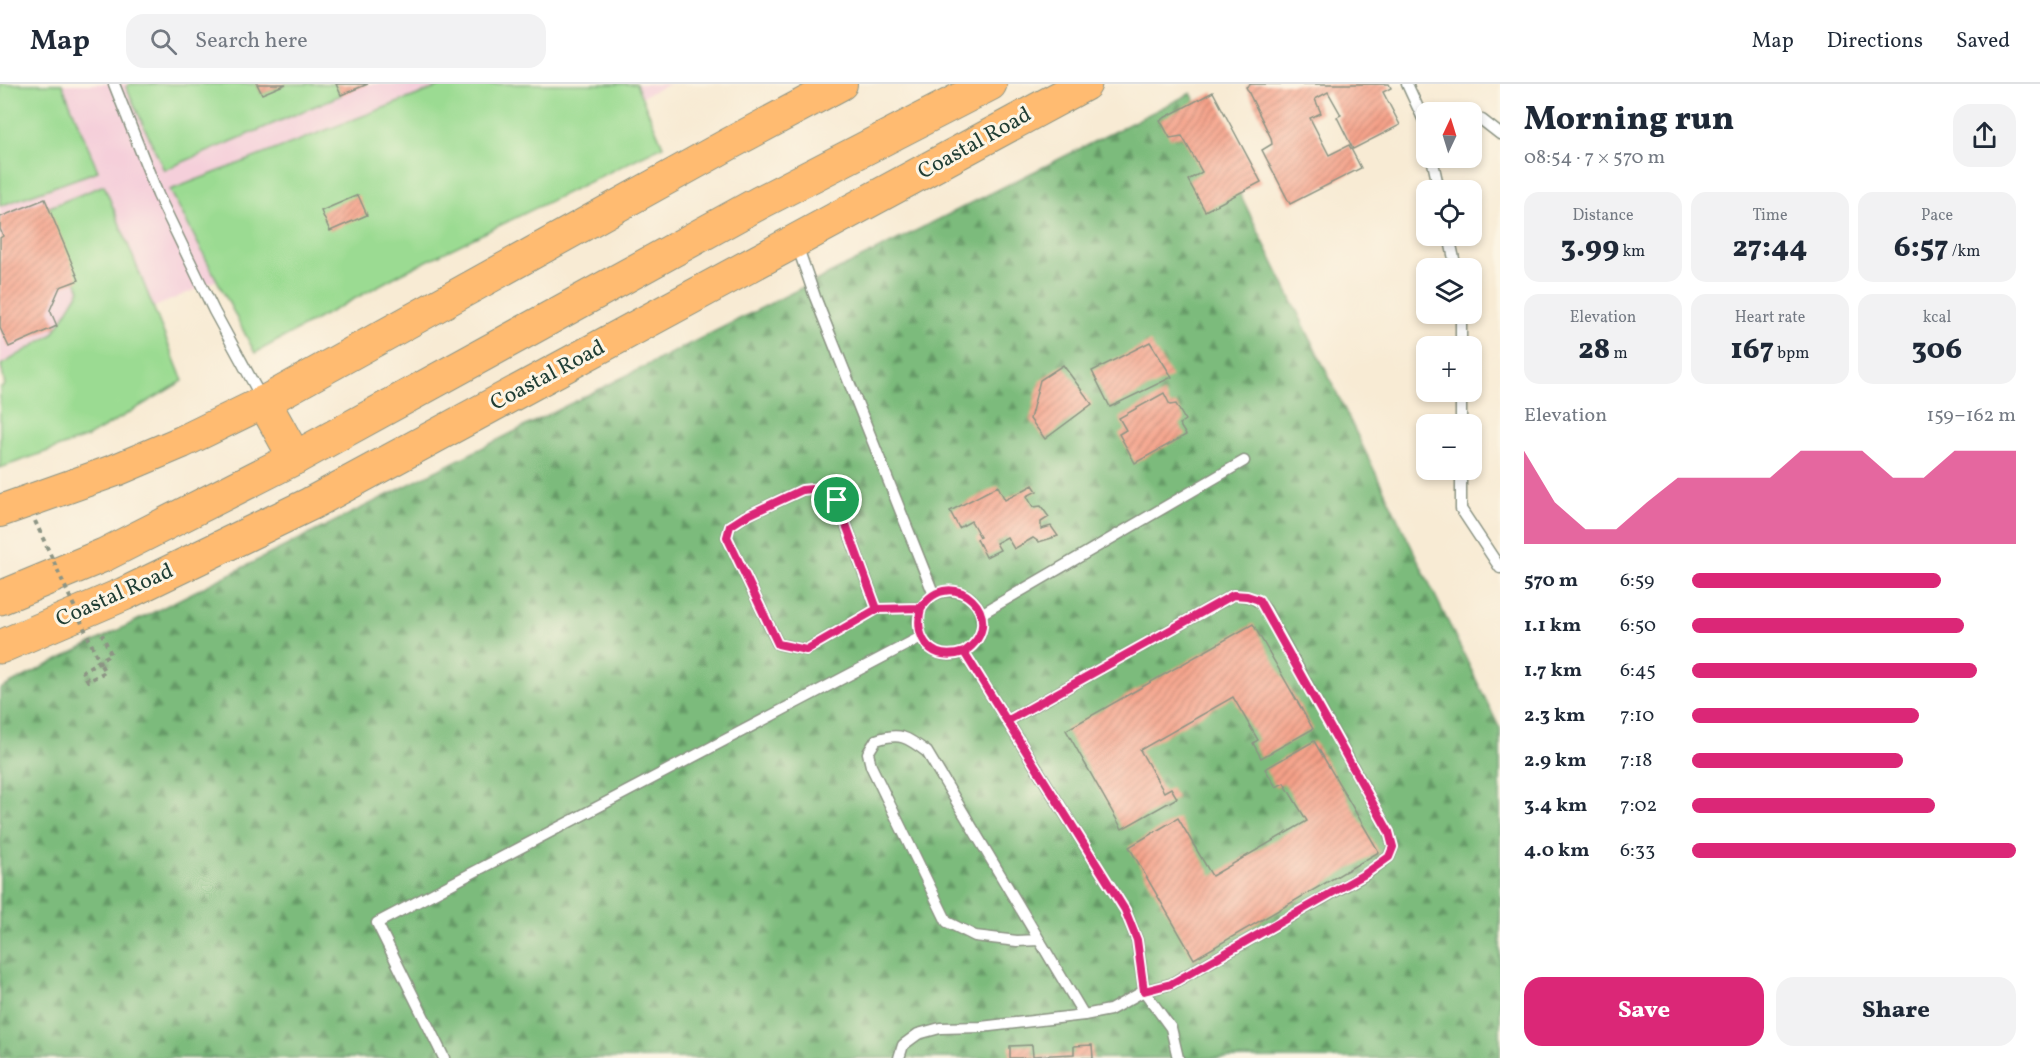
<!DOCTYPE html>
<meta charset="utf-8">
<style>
:root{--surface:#fff;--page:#f2f2f3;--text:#1f2937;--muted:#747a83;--line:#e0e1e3;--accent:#db2777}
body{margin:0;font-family:Vollkorn,serif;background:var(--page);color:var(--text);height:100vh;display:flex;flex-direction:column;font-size:22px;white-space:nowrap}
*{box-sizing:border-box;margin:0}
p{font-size:20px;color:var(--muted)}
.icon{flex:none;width:33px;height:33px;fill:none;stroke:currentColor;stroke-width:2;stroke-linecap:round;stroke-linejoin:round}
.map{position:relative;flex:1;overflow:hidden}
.panel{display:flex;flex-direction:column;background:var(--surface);width:540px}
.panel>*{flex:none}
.needle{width:39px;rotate:4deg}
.tools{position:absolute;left:1416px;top:18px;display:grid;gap:12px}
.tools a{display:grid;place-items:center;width:66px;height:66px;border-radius:12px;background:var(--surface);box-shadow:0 3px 9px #0003;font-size:30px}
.pin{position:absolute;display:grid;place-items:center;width:51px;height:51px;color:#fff;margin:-26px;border:3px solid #fff;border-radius:50%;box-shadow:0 2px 6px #0007}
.round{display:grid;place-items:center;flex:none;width:63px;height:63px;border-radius:18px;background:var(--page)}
.head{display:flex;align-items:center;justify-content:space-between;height:102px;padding:0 24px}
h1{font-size:33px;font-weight:800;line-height:45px}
.figures{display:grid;grid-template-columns:repeat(3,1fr);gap:9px;height:102px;padding:6px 24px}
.figures div{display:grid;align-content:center;border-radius:15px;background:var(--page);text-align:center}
.figures b{font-size:30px;font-weight:800}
.figures small{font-size:16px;font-weight:400}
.figures p{font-size:16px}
.chart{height:168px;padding:12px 24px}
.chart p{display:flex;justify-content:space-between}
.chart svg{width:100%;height:108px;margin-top:6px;fill:var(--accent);opacity:.7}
.action{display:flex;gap:12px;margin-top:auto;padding:12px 24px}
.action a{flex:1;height:69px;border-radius:18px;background:var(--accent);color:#fff;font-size:24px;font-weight:800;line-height:69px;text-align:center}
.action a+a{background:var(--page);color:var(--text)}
ul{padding:0 24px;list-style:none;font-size:20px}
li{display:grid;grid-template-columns:96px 72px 1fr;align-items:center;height:45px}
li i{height:15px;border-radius:8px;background:var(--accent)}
header{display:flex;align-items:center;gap:36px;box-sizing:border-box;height:84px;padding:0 30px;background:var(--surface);border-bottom:2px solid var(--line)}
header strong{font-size:28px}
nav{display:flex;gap:33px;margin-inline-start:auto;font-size:21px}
.search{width:420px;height:54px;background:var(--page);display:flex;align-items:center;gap:15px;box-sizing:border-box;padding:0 21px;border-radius:18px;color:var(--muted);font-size:22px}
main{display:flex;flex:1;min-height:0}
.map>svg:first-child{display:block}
.built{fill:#f5cfda}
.grass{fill:#9bdb92;stroke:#5d8c63;stroke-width:1.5}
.forest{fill:url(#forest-firs);stroke:#4e7c58;stroke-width:1.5}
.building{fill:url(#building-hatch)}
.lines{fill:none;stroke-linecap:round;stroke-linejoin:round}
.service-casing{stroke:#8c9484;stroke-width:13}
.primary-casing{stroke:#8c9484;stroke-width:34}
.trunk-casing{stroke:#8c9484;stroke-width:35}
.path{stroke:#8c9484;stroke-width:4;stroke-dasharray:4.5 4.5;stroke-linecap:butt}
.service{stroke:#fff;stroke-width:10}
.primary{stroke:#ffbb71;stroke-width:32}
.trunk{stroke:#ffbb71;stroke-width:33}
.path-bridge{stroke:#8c9484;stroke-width:4;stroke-dasharray:4.5 4.5;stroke-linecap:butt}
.route-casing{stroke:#fff;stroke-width:12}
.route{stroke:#db2777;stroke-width:8}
.labels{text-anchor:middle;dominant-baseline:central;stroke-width:6;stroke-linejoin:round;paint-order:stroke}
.street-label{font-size:22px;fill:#1f3d34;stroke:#fcf5e5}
</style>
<header>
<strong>Map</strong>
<div class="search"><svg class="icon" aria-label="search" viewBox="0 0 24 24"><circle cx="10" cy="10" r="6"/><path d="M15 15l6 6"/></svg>Search here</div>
<nav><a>Map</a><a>Directions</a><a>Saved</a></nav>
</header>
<main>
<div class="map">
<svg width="1500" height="974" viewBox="0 0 1500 974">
<defs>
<pattern id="forest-firs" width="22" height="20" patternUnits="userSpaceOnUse" patternTransform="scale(1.5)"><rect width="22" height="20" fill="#7cbb7c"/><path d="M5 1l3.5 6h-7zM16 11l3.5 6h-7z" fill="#659966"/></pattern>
<pattern id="building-hatch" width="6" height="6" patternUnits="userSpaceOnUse" patternTransform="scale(1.5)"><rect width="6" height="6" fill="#f5a088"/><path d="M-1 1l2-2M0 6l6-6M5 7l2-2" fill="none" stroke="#c68470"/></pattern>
</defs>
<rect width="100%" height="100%" fill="#fcf5e5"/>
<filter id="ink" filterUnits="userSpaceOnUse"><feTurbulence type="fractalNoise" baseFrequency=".0167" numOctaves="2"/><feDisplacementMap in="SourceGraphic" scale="12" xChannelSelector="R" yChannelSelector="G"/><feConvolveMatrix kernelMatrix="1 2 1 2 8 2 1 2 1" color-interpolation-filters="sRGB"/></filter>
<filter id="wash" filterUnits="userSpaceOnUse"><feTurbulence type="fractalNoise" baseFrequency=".008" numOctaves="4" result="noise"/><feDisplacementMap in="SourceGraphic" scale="24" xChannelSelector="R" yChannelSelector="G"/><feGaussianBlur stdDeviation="1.35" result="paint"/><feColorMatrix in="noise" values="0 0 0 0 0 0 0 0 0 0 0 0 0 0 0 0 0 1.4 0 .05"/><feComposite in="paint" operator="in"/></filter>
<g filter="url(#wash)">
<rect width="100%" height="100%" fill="#f8ebd4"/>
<path class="built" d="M0,0H670L0,290Z"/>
<g class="grass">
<path d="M0,0H62L98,87L0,122Z"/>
<path d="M130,0H257L262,10L286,0H336L341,11L164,86L126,3Z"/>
<path d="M446,0H636L663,62L400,190L255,269L170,106Z"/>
<path d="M104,101L183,297L88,353L0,384V304L5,301L1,281L53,250L80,206L45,125Z"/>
</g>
<path class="forest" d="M1191,9L1500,645V974H0V605Z"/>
<g id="blocks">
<g class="building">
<path d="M257,0H286L262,10Z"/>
<path d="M336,0H368L341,11Z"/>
<path d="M1251,0H1389L1391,4L1383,8L1400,41L1353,65L1337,33L1341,31L1328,8L1315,15L1321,29L1310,34L1329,71L1349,61L1361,84L1290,120L1262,66L1272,60L1271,54L1246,3Z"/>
<path d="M1213,8L1261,98L1205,127L1188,96L1202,88L1182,52L1170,54L1160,36Z"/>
<path d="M358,111L367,131L330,147L321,127Z"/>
<path d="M45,115L79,196L60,203L50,226L57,242L9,263L0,244V154L3,152L0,145V133Z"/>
<path d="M1150,258L1172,293L1110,323L1092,287Z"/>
<path d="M1063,281L1092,320L1045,355L1030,335L1040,296Z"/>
<path d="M1164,309L1170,321L1176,320L1185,336L1179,340L1186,351L1135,379L1119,350L1126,346L1119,334Z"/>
<path d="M1033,401L1037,407L1027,412L1033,423L1041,422L1049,433L1041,438V445L1051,442L1058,452L1039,458L1033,454L1014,465L1007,453L996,459L1000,466L986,473L977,455L980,453L971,437L959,444L950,427L998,402L1005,416Z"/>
<path d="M1253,540L1313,645L1261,674L1253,659L1258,656L1233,613L1140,666L1164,708L1171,704L1177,714L1122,745L1066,646Z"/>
<path d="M1314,657L1379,768L1194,875L1129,763L1178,734L1212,792L1307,737L1284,699L1276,703L1265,685Z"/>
<path d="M1032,961L1033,972L1074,970V962L1092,961L1093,974H1010V962Z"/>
</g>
</g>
</g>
<g filter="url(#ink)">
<use href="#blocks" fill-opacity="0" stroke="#8c9484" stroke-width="1.5"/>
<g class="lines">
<defs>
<g id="service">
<path d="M114,0L158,111L214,227L262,315"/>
<path d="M1407,0L1425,39L1426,48"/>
<path d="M1472,35L1482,36L1500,50"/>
<path d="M1432,74L1439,106"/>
<path d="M1449,152L1456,184"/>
<path d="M797,161L815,213L934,511"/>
<path d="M1461,230V262"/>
<path d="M1461,308V340"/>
<path d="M1461,386V425L1500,484"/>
<circle cx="950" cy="539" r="32"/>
<path d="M877,525L837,416L822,404L802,406L744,433L730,442L727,453L778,560L806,566L877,525L921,524"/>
<path d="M981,530L1244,377"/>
<path d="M964,568L1125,826L1137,856L1144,907L1171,944L1178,974"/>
<path d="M1039,856L1017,857L975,852L947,838L871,682L868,669L876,656C900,648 907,653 927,668L1084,931"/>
<path d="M444,974L377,839L921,553"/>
<path d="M899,974L903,961L918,950L940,944L981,943L1084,931L1110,926L1144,907L1171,900L1366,790L1389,773L1393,763L1389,748L1266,526C1257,513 1248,512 1233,511L1007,637"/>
</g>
<path id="primary" d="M0,427L116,386L182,358L264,318L729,60L841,0"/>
<g id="trunk">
<path d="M264,318L295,374"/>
<path d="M0,514L104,471L295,374L759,119L990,0"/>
<path d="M0,563L124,510L310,420L1085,0"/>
</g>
</defs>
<use href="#service" class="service-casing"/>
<use href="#primary" class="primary-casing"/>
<use href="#trunk" class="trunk-casing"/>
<path class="path" d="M101,581L105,588L88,597L83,587L111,570L102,550"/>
<use href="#service" class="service"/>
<use href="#primary" class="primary"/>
<use href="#trunk" class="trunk"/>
<path class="path-bridge" d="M35,437L101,581"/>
</g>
</g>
<g class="lines" filter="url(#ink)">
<defs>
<path id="route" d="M837,416L822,404L802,406L744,433L730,442L727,453L778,560L806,566L877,525L921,524C913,555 932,579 964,568L1125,826L1137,856L1144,907L1171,900L1365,790L1389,773L1393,763L1389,748L1259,516L1247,512L1233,511L1007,637L964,568C1013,535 951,477 921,524L877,525L837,416"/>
</defs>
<use href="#route" class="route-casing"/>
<use href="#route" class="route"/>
</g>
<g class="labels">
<g class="street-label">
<text transform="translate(975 60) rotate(-29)">Coastal Road</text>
<text transform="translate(548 292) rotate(-28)">Coastal Road</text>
<text transform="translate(115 512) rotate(-24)">Coastal Road</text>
</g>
</g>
</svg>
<div class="tools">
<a><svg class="needle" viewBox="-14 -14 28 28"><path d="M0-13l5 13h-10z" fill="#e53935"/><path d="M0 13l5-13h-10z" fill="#747a83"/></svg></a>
<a><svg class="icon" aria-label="locate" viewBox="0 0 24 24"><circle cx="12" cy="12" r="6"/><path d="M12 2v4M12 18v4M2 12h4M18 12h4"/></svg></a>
<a><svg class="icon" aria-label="layers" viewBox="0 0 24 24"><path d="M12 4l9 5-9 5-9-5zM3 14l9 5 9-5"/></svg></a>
<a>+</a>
<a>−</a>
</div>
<div class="pin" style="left:837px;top:416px;background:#1e9e55"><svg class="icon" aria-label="arrive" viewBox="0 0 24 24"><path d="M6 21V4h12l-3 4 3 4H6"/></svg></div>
</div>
<section class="panel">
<div class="head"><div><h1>Morning run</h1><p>08:54 · 7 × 570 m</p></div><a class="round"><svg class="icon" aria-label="share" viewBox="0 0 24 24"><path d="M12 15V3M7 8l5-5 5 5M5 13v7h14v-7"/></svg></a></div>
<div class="figures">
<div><p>Distance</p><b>3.99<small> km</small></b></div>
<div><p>Time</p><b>27:44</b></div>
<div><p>Pace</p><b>6:57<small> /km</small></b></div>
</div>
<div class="figures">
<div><p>Elevation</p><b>28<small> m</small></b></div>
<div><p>Heart rate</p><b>167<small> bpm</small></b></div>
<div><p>kcal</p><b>306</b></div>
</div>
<div class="chart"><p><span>Elevation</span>159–162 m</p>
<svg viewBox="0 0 160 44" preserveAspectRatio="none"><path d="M0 44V6L10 27L20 38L30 38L40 27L50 17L60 17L70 17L80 17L90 6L100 6L110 6L120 17L130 17L140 6L150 6L160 6V44z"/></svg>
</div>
<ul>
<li><b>570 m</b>6:59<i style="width:77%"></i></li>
<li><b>1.1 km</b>6:50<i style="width:84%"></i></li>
<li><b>1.7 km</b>6:45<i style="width:88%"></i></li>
<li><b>2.3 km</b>7:10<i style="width:70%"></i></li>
<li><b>2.9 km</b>7:18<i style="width:65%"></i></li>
<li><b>3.4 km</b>7:02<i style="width:75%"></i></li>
<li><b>4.0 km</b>6:33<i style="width:100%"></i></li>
</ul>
<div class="action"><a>Save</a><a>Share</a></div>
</section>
</main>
